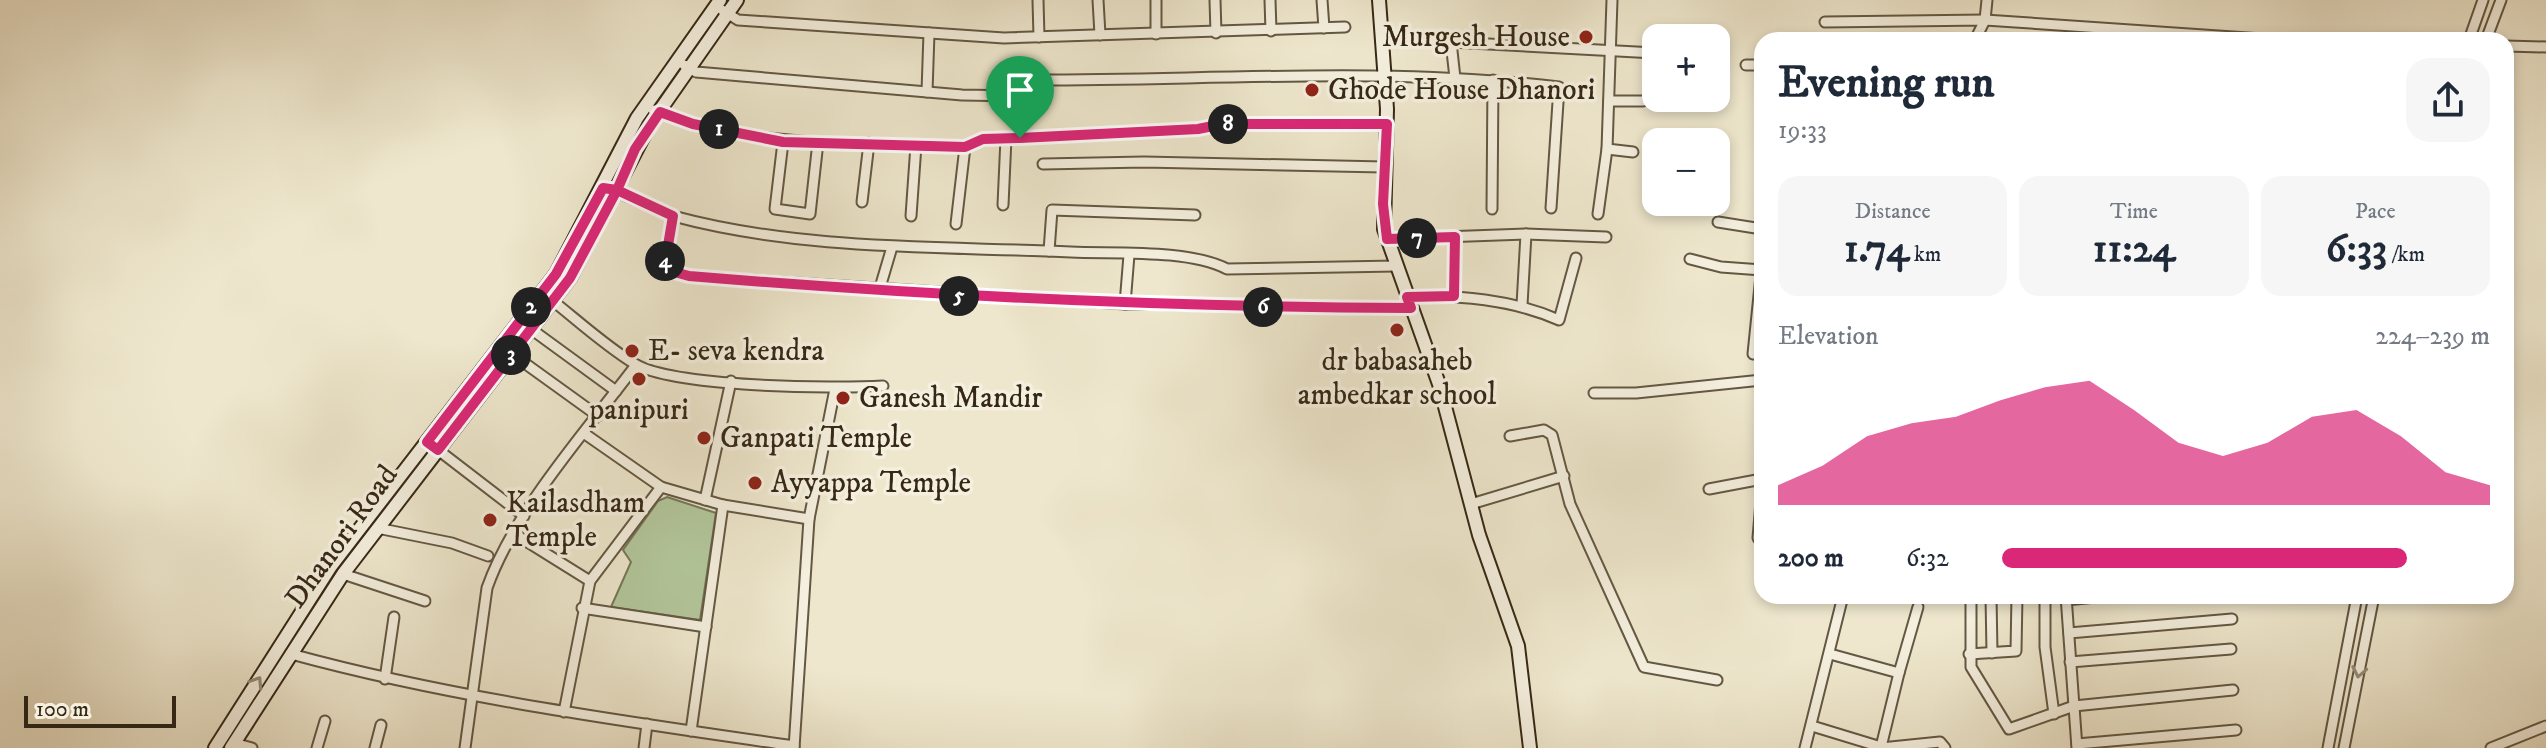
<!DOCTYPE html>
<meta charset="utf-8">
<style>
:root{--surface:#fff;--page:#f6f6f7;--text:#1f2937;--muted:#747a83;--accent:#db2777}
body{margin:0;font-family:"IM FELL DW Pica",serif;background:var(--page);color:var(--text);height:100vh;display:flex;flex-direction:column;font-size:30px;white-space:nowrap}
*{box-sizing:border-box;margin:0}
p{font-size:26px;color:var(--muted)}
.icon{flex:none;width:44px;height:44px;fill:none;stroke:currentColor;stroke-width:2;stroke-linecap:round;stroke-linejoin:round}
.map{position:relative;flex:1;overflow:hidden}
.sheet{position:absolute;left:1754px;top:32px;width:760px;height:572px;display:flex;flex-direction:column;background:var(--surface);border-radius:24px;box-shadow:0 4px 12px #0003}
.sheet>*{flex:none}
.controls{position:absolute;left:1642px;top:24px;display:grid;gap:16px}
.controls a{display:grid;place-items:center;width:88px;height:88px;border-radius:16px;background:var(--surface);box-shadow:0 4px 12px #0003;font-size:40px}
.scale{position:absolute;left:24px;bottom:20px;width:152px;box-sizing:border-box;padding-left:8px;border:4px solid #362815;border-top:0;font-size:22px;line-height:28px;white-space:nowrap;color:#362815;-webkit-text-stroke:6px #f4efde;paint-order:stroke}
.pin{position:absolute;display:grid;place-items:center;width:68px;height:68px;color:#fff;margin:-82px -34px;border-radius:50% 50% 50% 0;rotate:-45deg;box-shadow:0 0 8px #0007}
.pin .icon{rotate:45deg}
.km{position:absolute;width:40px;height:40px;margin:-20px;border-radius:50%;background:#222;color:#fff;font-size:22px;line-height:40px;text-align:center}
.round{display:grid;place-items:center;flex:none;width:84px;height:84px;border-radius:24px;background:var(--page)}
.head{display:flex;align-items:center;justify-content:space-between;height:136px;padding:0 24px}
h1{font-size:44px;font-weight:800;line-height:60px}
.stats{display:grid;grid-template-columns:repeat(3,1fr);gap:12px;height:136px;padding:8px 24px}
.stats div{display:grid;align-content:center;border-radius:20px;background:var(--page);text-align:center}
.stats b{font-size:40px;font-weight:800}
.stats small{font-size:22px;font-weight:400}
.stats p{font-size:22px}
.chart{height:224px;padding:16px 24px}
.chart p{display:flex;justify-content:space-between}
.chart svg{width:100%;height:144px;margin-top:8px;fill:var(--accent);opacity:.7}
ul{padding:0 24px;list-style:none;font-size:26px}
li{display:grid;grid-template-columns:128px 96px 1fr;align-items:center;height:60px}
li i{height:20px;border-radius:10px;background:var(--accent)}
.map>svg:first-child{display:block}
.green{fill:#b3c79c;stroke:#747858;stroke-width:2}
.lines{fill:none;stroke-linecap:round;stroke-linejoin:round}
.street-casing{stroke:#645843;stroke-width:13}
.secondary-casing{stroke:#362815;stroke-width:16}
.street{stroke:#f4efde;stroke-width:9}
.secondary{stroke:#f4efde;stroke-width:12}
.oneway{stroke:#958c7a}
.route-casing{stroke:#fff;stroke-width:16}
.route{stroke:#db2777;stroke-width:10}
.poi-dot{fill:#8f2418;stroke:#f4efde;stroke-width:3}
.labels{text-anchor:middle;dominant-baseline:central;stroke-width:7;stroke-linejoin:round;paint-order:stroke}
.poi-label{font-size:30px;fill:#362815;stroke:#f4efde;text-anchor:start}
.street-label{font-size:30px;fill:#362815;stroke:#f4efde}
</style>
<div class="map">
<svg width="2546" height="748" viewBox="0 0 2546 748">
<rect width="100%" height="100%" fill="#eee7cd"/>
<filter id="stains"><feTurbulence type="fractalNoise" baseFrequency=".0025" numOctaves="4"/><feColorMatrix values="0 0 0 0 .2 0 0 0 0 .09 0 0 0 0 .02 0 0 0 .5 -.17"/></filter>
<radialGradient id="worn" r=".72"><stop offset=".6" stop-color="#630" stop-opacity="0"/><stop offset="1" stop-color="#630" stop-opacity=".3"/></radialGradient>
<path class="green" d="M667,497L716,513L700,620L611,607L631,562L623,550L658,501Z"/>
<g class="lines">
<defs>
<g id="street">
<path d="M1038,0L1039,37"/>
<path d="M1098,0L1100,35"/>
<path d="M1156,0V34"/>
<path d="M1215,0L1216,33"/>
<path d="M1270,0L1271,31"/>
<path d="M1322,0L1324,28"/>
<path d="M722,10L738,20L1004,38L1345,27"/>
<path d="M1825,22L1985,20L2277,40"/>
<path d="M1975,40L1985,20L1987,0"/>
<path d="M2469,40L2483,0"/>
<path d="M2486,40L2501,0"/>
<path d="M2506,46L2546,47"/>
<path d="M684,65L696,72L962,95L1021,96L1022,80C1201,81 1381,66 1559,87L1551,208"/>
<path d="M1746,65H1762"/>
<path d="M1455,78L1451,42L1655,53"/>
<path d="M927,92L929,33"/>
<path d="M1609,101H1643"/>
<path d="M653,110C752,149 860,143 965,147L983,139L1198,129L1223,124H1387"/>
<path d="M783,142L775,209L810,214L818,142"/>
<path d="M1607,149L1633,152"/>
<path d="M1043,164L1144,162L1384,167"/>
<path d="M610,189L673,216L664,269L689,276L1125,304L1411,308"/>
<path d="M862,202L869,143"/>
<path d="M1003,205L1006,138"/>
<path d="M1492,209L1493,80"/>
<path d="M1598,214L1607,149L1612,0"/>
<path d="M673,216C803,251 938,246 1071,252C1116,254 1188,249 1227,269L1396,266"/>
<path d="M911,216L916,145"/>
<path d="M1718,222L1762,229"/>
<path d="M956,224L965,147"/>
<path d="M1387,239L1526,234L1606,237"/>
<path d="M1049,251L1052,210L1195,215"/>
<path d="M1690,259L1721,267L1762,270"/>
<path d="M1762,266L1753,354H1762"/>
<path d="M879,291L892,247"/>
<path d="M1454,296L1455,237"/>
<path d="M548,297C576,319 605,346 635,364C674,387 833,389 883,386"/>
<path d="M1407,297C1460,295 1511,299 1559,320L1576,258"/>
<path d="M1125,304L1129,255"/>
<path d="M1522,305L1526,234"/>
<path d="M531,329L616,391"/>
<path d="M512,354L598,416"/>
<path d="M1594,393H1636L1762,380"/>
<path d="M585,434L661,487L723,505L809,519"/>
<path d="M1510,436L1544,430L1552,435L1570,504L1644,667L1717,680"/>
<path d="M433,446L524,516"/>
<path d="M1709,489L1762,479"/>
<path d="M705,500L731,381"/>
<path d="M1471,504L1564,476"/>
<path d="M377,528L452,543L488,556"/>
<path d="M513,533L590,581"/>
<path d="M1758,538L1762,490"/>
<path d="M343,574L425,601"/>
<path d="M1971,596V667L2009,729L2074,706L2233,690"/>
<path d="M1991,596L1992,653"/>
<path d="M2045,596V647L2054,714"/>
<path d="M2066,596L2077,748"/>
<path d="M2066,600L2106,596"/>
<path d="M582,608L706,627"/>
<path d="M2069,633L2232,619"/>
<path d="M291,654C456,699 625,721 794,746"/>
<path d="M1830,654L1899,673L1918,607"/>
<path d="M1969,654L2016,651L2017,596"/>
<path d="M2070,662L2231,649"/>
<path d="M385,679L394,617"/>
<path d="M564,712L590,581L661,487"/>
<path d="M1812,726L1881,747L1899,673"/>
<path d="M691,731L723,505"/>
<path d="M234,743L252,748"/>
<path d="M2077,744L2236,730"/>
<path d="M317,748L325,721"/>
<path d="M375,748L381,725"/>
<path d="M465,748L487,588C514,511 587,430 636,365"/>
<path d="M644,748L647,724"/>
<path d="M794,748L809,519L835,389"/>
<path d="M1805,748L1843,596"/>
<path d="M1881,748L1940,742L1945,748"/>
<path d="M2328,748L2357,596"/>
<path d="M2344,748L2374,596"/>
<path d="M2491,748L2546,726"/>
</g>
<g id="secondary">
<path d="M1379,0L1387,109L1384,229L1439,384L1479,535L1518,646L1530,748"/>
<path d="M215,748L331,566L556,274L637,118L720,0"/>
<path d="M231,748L343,574L570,278L649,126L737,0"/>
</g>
</defs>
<use href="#street" class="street-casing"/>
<use href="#secondary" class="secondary-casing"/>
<use href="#street" class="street"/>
<use href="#secondary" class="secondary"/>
</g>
<defs><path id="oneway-chevron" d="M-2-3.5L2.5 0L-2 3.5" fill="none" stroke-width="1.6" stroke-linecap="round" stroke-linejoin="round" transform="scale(2)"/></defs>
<g class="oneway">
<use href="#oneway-chevron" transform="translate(2359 672) rotate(101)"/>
<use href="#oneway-chevron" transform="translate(257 682) rotate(-57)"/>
</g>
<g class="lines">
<defs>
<path id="route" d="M1020,138L983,139L965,147L783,142L693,124L660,112L635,149L617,190L603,188L556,274L427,442L438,450L570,278L617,190L673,216L664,269L689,276C930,296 1170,307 1411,308L1407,297L1454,296L1455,237L1387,239L1383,204L1387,124H1223L1198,129L1020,138"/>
</defs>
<use href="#route" class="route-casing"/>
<use href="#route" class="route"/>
</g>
<g class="poi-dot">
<circle cx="1586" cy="37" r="8"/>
<circle cx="1312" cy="90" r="8"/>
<circle cx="1397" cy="330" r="8"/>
<circle cx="632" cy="351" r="8"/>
<circle cx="639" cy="379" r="8"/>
<circle cx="843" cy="398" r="8"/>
<circle cx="704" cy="438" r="8"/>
<circle cx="755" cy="483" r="8"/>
<circle cx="490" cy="520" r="8"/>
</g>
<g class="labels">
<g class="poi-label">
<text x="1570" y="37" text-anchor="end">Murgesh House</text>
<text x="1328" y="90">Ghode House Dhanori</text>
<text x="648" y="351">E- seva kendra</text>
<text x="1397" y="361" text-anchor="middle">dr babasaheb<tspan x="1397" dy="34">ambedkar school</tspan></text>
<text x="859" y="398">Ganesh Mandir</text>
<text x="639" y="410" text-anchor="middle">panipuri</text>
<text x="720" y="438">Ganpati Temple</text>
<text x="771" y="483">Ayyappa Temple</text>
<text x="506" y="503">Kailasdham<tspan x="506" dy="34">Temple</tspan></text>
</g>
<g class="street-label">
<text transform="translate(342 537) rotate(-54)">Dhanori Road</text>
</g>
</g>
<rect width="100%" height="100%" filter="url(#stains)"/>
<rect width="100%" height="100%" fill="url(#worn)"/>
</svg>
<div class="controls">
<a>+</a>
<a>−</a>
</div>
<div class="scale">100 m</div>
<div class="pin" style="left:1020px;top:138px;background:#1e9e55"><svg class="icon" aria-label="arrive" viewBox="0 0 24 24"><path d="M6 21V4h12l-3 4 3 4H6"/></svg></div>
<b class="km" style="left:719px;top:129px">1</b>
<b class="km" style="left:531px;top:307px">2</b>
<b class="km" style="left:511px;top:355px">3</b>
<b class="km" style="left:665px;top:261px">4</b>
<b class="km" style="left:959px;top:296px">5</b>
<b class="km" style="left:1263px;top:307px">6</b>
<b class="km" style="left:1417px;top:238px">7</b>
<b class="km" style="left:1228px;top:124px">8</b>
<section class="sheet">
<div class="head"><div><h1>Evening run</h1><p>19:33</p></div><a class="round"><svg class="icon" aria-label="share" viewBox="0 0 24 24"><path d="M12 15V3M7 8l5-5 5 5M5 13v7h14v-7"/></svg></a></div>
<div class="stats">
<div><p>Distance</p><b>1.74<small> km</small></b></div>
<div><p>Time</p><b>11:24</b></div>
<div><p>Pace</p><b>6:33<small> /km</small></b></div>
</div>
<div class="chart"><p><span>Elevation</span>224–239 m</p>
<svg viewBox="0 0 160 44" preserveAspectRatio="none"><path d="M0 44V38L10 32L20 23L30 19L40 17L50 12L60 8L70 6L80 15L90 25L100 29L110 25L120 17L130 15L140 23L150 34L160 38V44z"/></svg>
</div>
<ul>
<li><b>200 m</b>6:32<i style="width:83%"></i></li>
</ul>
</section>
</div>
